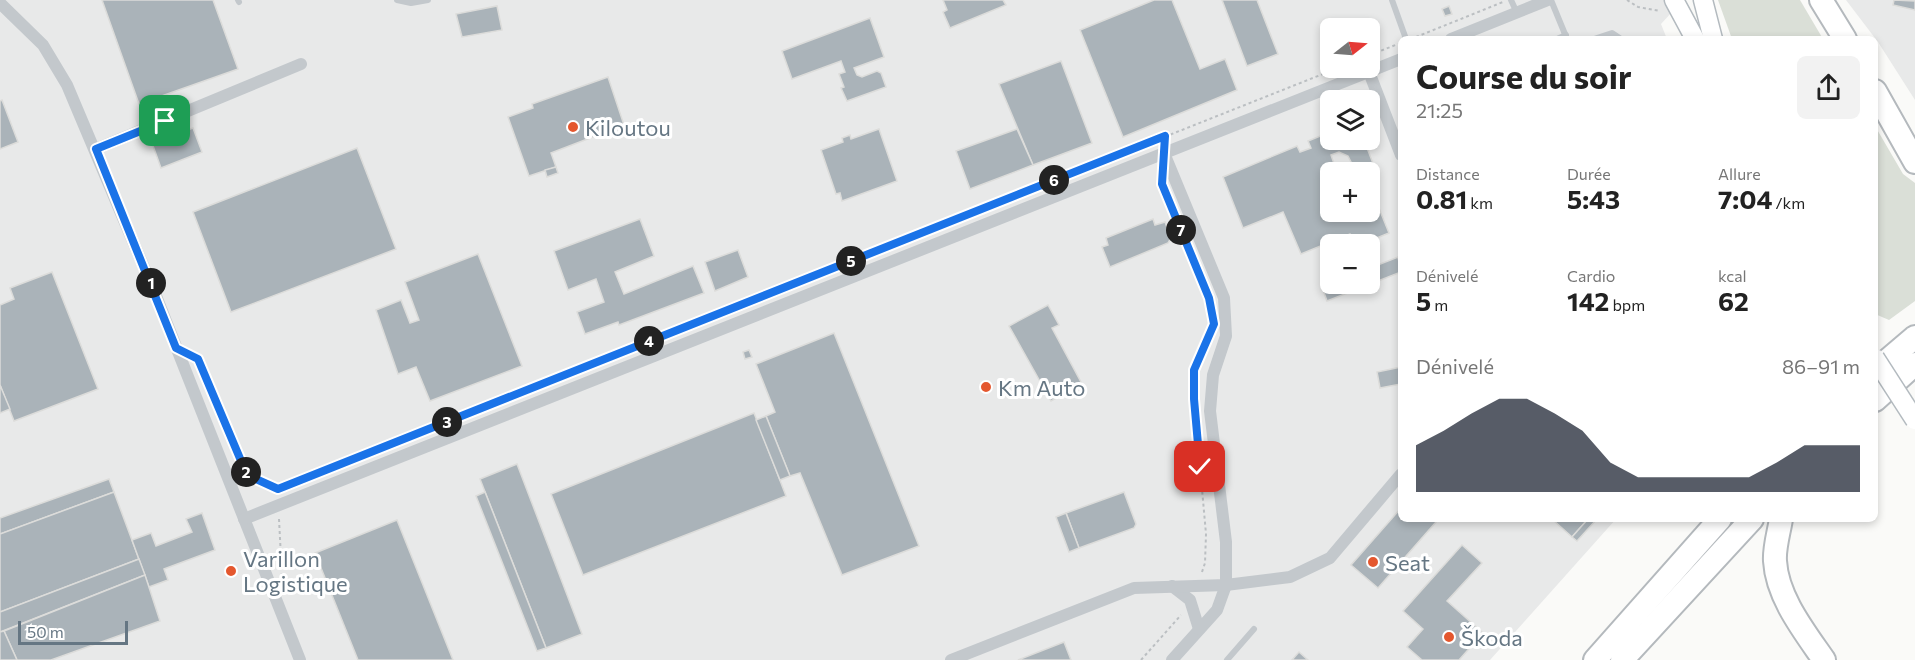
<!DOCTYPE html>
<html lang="fr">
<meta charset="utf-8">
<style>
:root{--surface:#fff;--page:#f2f2f2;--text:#222;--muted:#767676;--accent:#111827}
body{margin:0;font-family:Commissioner,sans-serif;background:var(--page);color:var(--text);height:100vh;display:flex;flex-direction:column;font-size:22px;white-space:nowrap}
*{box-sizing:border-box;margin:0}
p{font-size:20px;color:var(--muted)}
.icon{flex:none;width:33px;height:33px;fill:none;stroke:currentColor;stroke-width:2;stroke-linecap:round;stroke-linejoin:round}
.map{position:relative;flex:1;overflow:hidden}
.side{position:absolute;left:1398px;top:36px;width:480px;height:486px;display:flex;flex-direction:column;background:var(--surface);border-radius:9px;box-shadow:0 3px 9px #0003}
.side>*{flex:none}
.needle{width:39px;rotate:73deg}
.controls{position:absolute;left:1320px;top:18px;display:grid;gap:12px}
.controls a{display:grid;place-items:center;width:60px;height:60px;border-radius:9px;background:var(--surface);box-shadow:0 3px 9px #0003;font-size:30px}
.scale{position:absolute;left:18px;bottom:15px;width:110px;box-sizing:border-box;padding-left:6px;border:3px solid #657683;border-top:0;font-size:16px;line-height:21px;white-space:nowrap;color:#657683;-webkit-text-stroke:4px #fff;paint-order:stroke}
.pin{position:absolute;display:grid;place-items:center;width:51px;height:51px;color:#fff;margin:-26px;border-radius:12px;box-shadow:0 3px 9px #0006}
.km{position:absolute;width:30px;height:30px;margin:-15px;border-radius:50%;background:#222;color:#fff;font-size:16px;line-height:30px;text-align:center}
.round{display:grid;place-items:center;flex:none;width:63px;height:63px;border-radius:9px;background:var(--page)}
.summary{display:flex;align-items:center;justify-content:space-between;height:102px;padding:0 18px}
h1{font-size:33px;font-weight:700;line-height:45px}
.stats{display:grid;grid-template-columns:repeat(3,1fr);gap:9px;height:102px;padding:6px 18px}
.stats div{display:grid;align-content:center}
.stats b{font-size:26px;font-weight:700}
.stats small{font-size:16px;font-weight:400}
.stats p{font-size:16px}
.chart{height:168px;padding:12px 18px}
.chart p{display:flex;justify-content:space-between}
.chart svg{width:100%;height:108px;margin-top:6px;fill:var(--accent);opacity:.7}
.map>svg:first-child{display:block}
.built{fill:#e8e9e9;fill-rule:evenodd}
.green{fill:#dadfd7}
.building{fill:#aab3b9;stroke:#dcdcda;stroke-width:1.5}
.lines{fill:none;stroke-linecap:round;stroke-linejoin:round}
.secondary-casing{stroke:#b3babf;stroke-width:21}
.highway-casing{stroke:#b4b9bd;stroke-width:26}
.path{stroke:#bbbfc2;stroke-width:2;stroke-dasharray:3 3;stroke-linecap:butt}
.lane{stroke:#c3c8cc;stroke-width:6}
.street{stroke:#c3c8cc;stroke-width:12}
.secondary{stroke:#fff;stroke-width:18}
.highway{stroke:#fff;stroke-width:22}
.secondary-bridge-casing{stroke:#b3babf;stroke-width:21;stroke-linecap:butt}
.secondary-bridge{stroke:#fff;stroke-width:18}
.route-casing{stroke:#fff;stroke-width:12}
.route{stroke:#1a73e8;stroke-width:8}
.poi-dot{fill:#e4572e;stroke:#fff;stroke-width:2}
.labels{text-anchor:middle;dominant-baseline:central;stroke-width:6;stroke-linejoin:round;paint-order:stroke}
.poi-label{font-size:22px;fill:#657683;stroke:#fff;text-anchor:start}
</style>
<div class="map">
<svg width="1915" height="660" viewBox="0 0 1915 660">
<rect width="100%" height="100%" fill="#fafaf8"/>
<g class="built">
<path d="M0,0H1683L1661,24L1667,39H1401V519H1616L1490,660H0ZM1330,28H1370V68H1330ZM1330,100H1370V140H1330ZM1330,172H1370V212H1330ZM1330,244H1370V284H1330Z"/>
<path d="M1846,0H1915V100L1878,42Z"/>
</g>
<g class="green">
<path d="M1718,0H1800L1823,39H1732Z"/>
<path d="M1875,126L1903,174L1915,183V301L1889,320L1875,314Z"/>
</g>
<g class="building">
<path d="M102,0H213L238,69L139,104Z"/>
<path d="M943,0H1003L1006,5L950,28L943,12L947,10Z"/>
<path d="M1154,0H1172L1200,69L1225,59L1237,90L1123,137L1080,30Z"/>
<path d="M1222,0H1257L1278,54L1247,66Z"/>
<path d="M1894,0L1915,1V10L1893,5Z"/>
<path d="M497,6L502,30L462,37L456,14Z"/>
<path d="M1449,6L1452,14L1445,16L1442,9Z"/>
<path d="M870,18L884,57L854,68L857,75L862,77L877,71L881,73L886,87L847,101L841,88L844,87L839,74L845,72L841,61L792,79L782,51Z"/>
<path d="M1061,61L1092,143L1033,165L999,84Z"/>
<path d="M608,77L624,125L551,153L556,167L529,176L508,117L533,108L532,104Z"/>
<path d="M2,100L18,142L0,149V101Z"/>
<path d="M193,128L202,152L161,168L152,143Z"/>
<path d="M879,129L897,181L842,201L840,193L836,194L821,150L843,142L842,138L850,135L851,139Z"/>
<path d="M1017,129L1033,165L970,189L956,151Z"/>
<path d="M1330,132V140H1364L1374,166L1356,172L1348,156L1339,152L1331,155L1337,172H1330L1328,177L1330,185V212H1370V198L1374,196L1389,233L1362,244H1354L1350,234L1301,254L1283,212L1243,228L1223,177L1297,146L1300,152L1311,148L1308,141Z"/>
<path d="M357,148L396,249L231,312L193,212Z"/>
<path d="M556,167L558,173L547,177L545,170Z"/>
<path d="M640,219L654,256L615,272L624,294L693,266L704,293L619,325L618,322L585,334L577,312L604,302L596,279L568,290L554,251Z"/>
<path d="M1153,219L1155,225L1165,222L1171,238L1168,243L1110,267L1102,247L1108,245L1106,238Z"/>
<path d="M738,250L748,277L715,291L705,262Z"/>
<path d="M478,254L522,366L430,401L416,367L398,374L376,310L401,300L410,323L419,320L405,282Z"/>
<path d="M1398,257L1401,272L1327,301L1322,287L1330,283L1370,284V268Z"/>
<path d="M52,272L98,389L14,421L0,385V305L14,299L10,288Z"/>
<path d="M1048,305L1059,325L1052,328L1082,384L1051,401L1009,326Z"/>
<path d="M834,333L919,546L842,575L800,473L790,476L766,416L775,412L756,364Z"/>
<path d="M749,350L752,357L745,359L743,352Z"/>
<path d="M1401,367V384L1380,388L1377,372Z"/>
<path d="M0,385L10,409L0,413Z"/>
<path d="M754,413L786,496L583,575L551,494Z"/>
<path d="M766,416L790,476L780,480L756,420Z"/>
<path d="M517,464L582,634L546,648L480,479Z"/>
<path d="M109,479L114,492L0,534V518Z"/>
<path d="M114,492L139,559L0,612V534Z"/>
<path d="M485,492L546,648L537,651L476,496Z"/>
<path d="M1124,492L1136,524L1134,528L1079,548L1066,513Z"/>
<path d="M1401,508V519H1432L1436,522L1378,588L1351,565Z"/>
<path d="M202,513L215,550L164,569L168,580L149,587L132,540L151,533L156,546L192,532L186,519Z"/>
<path d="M1066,513L1079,548L1069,552L1056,517Z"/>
<path d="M1552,519H1588L1572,537Z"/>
<path d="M1588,519H1597L1577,541L1572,537Z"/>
<path d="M397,520L453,660H358L315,553Z"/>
<path d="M1462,545L1482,563L1447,601L1483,633L1459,660H1422L1407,647L1423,629L1403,611Z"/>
<path d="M139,559L145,575L0,632V612Z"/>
<path d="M145,575L160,621L51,660H17L4,631Z"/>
<path d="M4,631L17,660H0V632Z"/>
<path d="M1064,642L1071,660H1018Z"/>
<path d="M1299,652L1308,660H1292Z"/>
</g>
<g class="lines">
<defs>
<g id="secondary">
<path d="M1674,0L1695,39"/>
<path d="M1703,0L1713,39"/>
</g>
<g id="highway">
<path d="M1821,0L1845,39"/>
<path d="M1875,91L1915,162"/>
<path d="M1875,371L1915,337"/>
<path d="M1875,400L1915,364"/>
<path d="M1781,519C1779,532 1774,548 1775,561C1777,597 1804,631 1824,660"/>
<path d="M1595,660L1720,519"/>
<path d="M1622,660L1752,519"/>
</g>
</defs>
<use href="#secondary" class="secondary-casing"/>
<use href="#highway" class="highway-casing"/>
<g class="path">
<path d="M1627,0L1638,7L1660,11"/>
<path d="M1416,37L1503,2"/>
<path d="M1370,55L1398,44"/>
<path d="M196,358L247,475L278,489L1338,68"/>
<path d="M279,519L282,577"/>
<path d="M1202,572L1205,563L1206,534L1194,399V371L1211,331"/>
<path d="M1141,660L1181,615"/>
</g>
<g class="lane">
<path d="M238,0L239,2"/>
<path d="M397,0L411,3L428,0"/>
<path d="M1392,0L1406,39"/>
<path d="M1511,0L1517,13"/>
<path d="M1551,0L1567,39"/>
<path d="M1557,39L1566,35"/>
<path d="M1594,39L1612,33L1621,39"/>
<path d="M1227,660L1254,629"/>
</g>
<g class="street">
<path d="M0,3L43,45L67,85L156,296L300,660"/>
<path d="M1451,39L1548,0"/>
<path d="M1369,72L1401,155"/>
<path d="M96,149L301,64"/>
<path d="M1164,153L1224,298L1226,336L1213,375L1210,411L1226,542V585L1217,610L1172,660"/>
<path d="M244,519L1401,59"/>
<path d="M1172,586L1190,600L1199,629"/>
<path d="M951,660L1134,588L1226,585L1290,577L1330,558L1401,474"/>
</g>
<use href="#secondary" class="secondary"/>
<use href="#highway" class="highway"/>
<defs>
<path id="secondary-bridge" d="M1875,358L1915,420"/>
</defs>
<use href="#secondary-bridge" class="secondary-bridge-casing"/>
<use href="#secondary-bridge" class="secondary-bridge"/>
</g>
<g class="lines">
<defs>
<path id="route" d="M165,121L96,149L176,348L198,359L247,475L278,489L1165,136L1162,184L1209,298L1214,324L1194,370V399L1200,467"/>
</defs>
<use href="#route" class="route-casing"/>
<use href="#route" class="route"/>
</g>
<g class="poi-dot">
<circle cx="573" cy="127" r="6"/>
<circle cx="986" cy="387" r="6"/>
<circle cx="1373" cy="562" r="6"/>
<circle cx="231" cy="571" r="6"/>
<circle cx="1449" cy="637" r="6"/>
</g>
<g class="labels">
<g class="poi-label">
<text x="585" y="127">Kiloutou</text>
<text x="998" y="387">Km Auto</text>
<text x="243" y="558">Varillon<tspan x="243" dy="25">Logistique</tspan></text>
<text x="1385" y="562">Seat</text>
<text x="1461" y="637">Škoda</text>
</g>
</g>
</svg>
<div class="controls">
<a><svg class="needle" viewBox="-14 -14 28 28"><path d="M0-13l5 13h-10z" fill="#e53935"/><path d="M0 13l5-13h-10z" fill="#767676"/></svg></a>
<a><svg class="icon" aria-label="layers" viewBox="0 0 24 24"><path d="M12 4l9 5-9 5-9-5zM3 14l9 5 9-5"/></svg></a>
<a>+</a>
<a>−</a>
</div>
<div class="scale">50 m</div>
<div class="pin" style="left:165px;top:121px;background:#1e9e55"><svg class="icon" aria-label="arrive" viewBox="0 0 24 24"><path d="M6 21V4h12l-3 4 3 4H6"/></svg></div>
<div class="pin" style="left:1200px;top:467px;background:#d93025"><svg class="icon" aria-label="check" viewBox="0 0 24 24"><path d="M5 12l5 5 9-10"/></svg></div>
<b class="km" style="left:151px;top:283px">1</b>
<b class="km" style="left:246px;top:472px">2</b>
<b class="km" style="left:447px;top:422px">3</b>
<b class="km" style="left:649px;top:341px">4</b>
<b class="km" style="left:851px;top:261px">5</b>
<b class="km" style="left:1054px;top:180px">6</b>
<b class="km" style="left:1181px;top:230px">7</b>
<section class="side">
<div class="summary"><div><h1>Course du soir</h1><p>21:25</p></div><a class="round"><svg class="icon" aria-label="share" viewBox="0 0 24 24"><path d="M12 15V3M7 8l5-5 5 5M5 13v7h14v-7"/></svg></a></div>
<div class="stats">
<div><p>Distance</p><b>0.81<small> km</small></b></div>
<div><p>Durée</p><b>5:43</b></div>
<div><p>Allure</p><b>7:04<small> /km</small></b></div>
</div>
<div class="stats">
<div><p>Dénivelé</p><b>5<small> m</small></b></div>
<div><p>Cardio</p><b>142<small> bpm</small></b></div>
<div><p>kcal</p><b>62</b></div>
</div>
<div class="chart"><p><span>Dénivelé</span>86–91 m</p>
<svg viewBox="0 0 160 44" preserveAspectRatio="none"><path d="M0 44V25L10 19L20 12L30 6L40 6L50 12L60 19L70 32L80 38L90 38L100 38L110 38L120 38L130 32L140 25L150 25L160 25V44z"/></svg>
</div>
</section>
</div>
